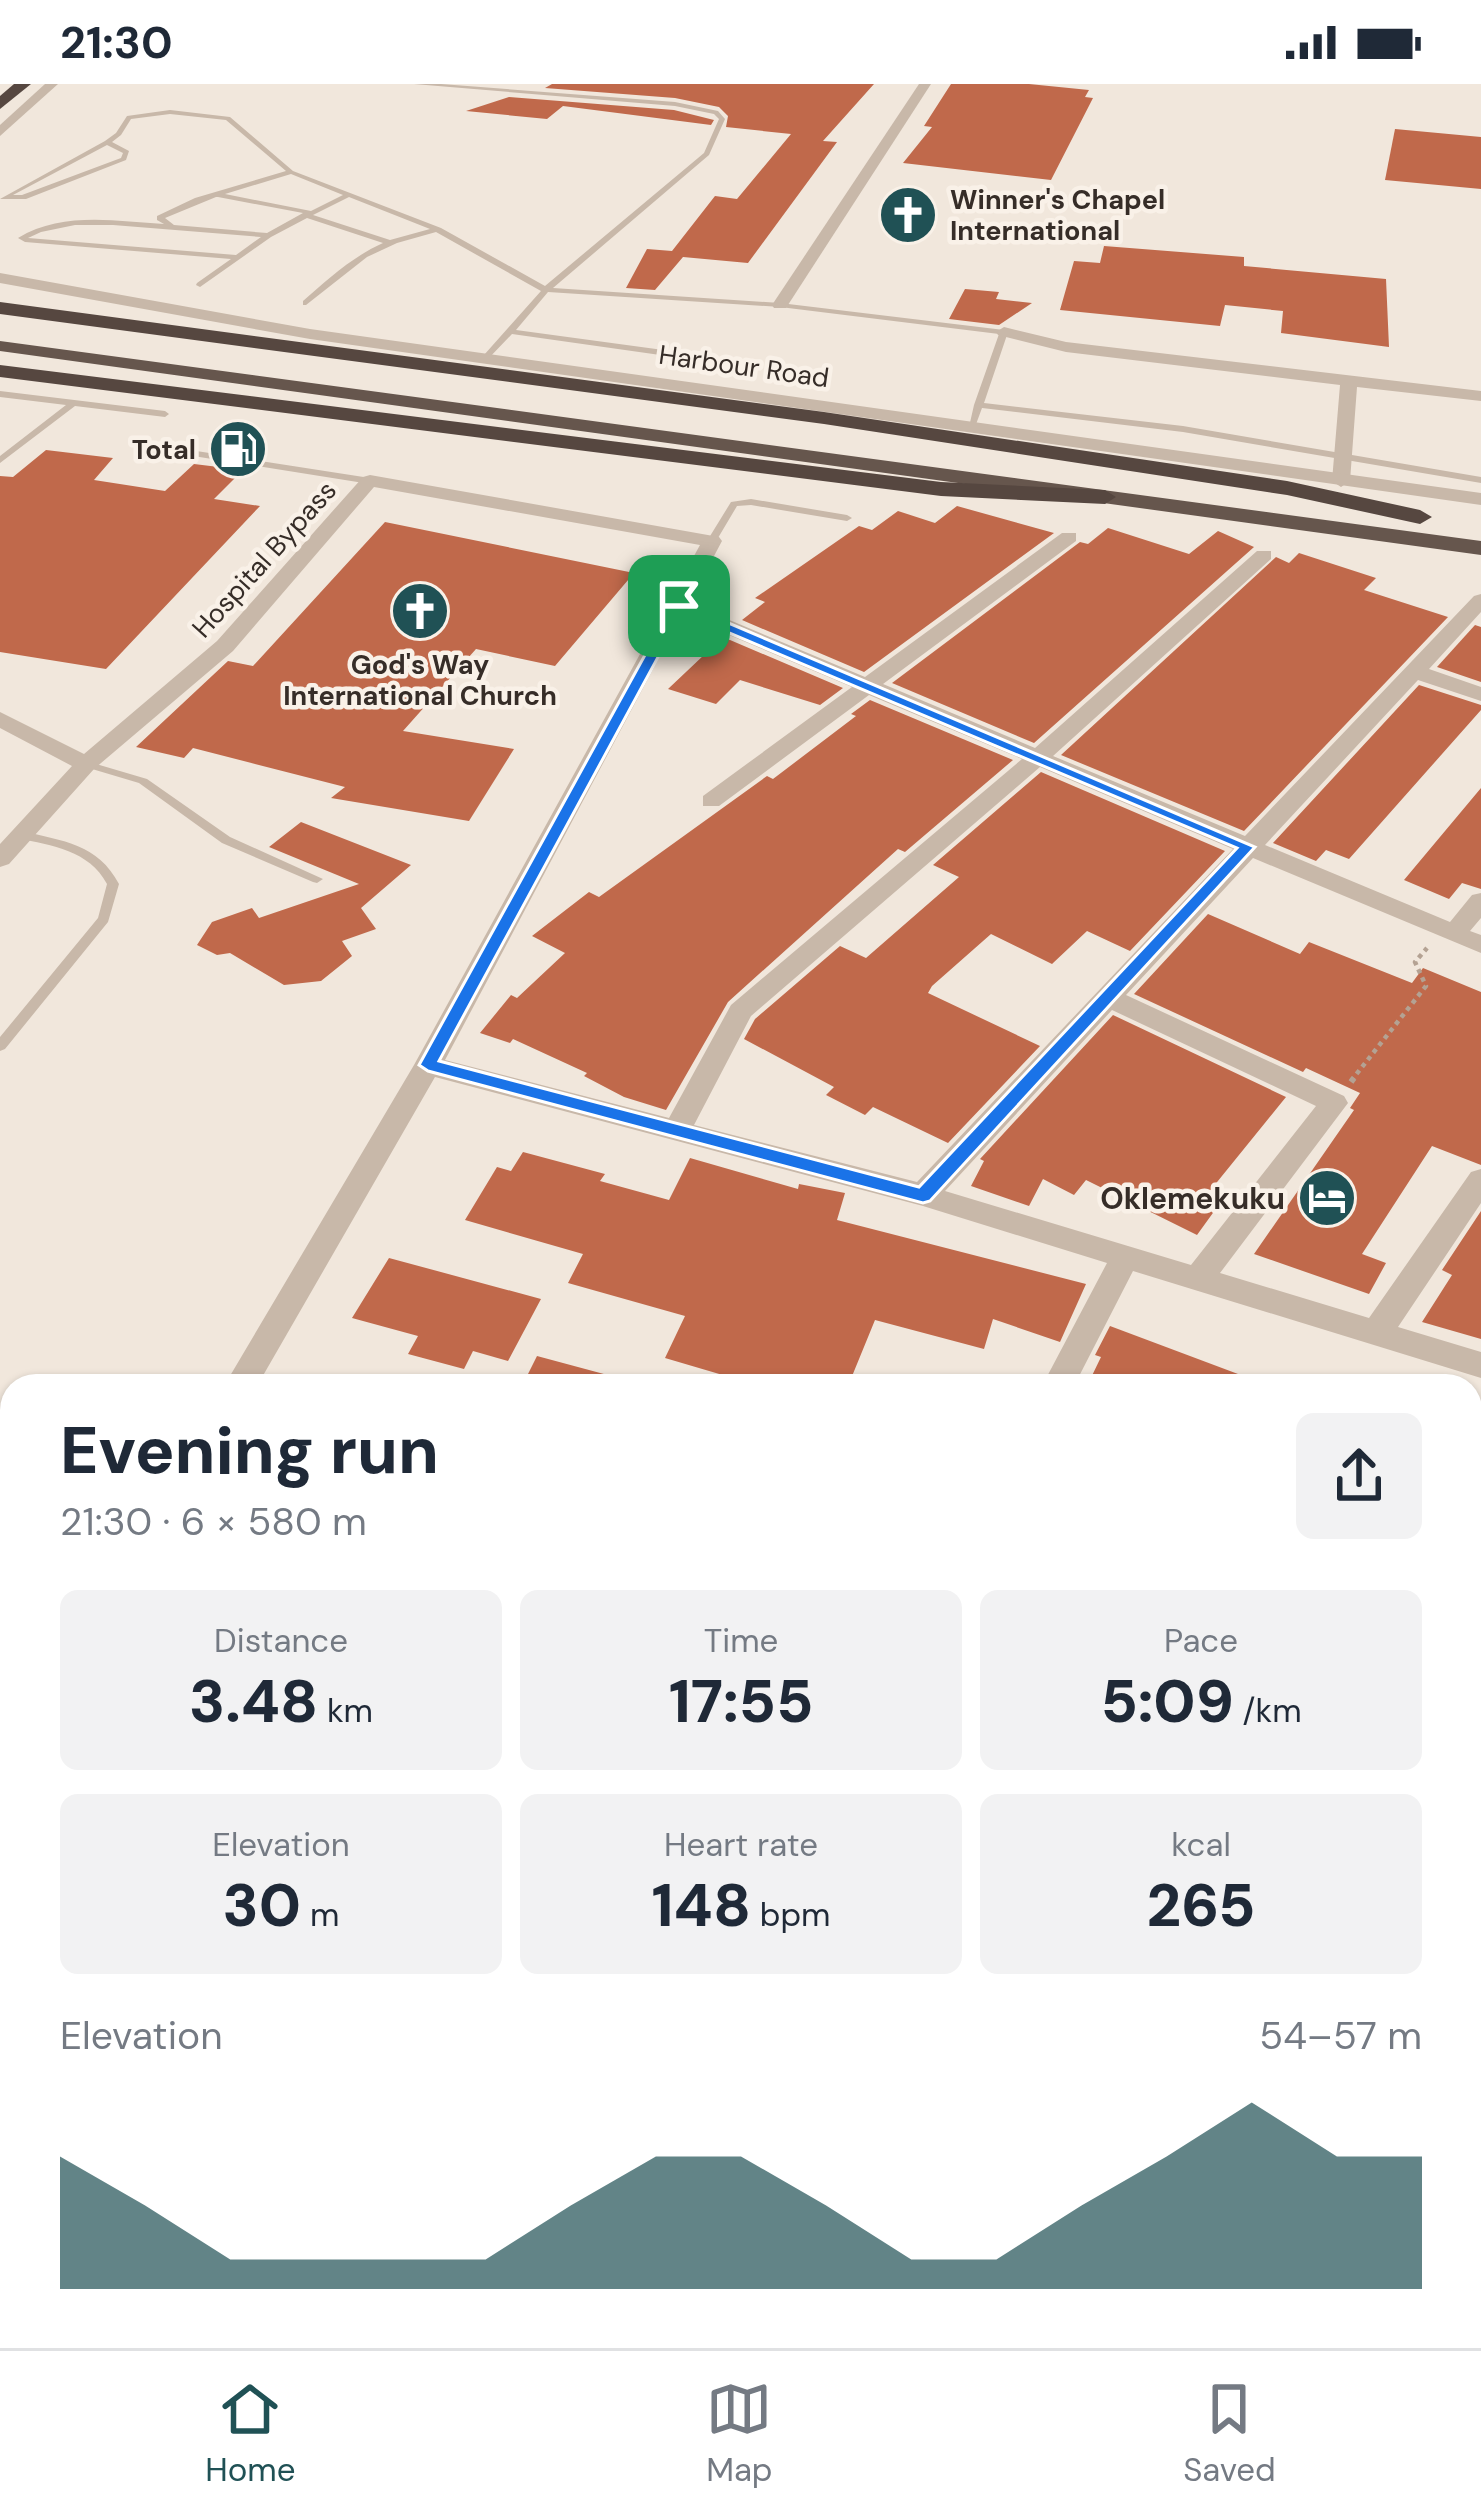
<!DOCTYPE html>
<meta charset="utf-8">
<style>
:root{--surface:#fff;--page:#f2f2f3;--text:#1f2937;--muted:#747a83;--line:#e0e1e3;--accent:#205155}
body{margin:0;font-family:"DM Sans",sans-serif;background:var(--page);color:var(--text);height:100vh;display:flex;flex-direction:column;font-size:45px;white-space:nowrap}
*{box-sizing:border-box;margin:0}
p{font-size:39px;color:var(--muted)}
.icon{flex:none;width:66px;height:66px;fill:none;stroke:currentColor;stroke-width:2;stroke-linecap:round;stroke-linejoin:round}
.map{position:relative;flex:1;overflow:hidden}
.side{position:absolute;left:0px;top:1290px;width:1482px;height:975px;display:flex;flex-direction:column;background:var(--surface);border-radius:36px 36px 0 0;box-shadow:0 3px 9px #0004}
.side>*{flex:none}
.pin{position:absolute;display:grid;place-items:center;width:102px;height:102px;color:#fff;margin:-51px;border-radius:24px;box-shadow:0 6px 18px #0006}
.round{display:grid;place-items:center;flex:none;width:126px;height:126px;border-radius:18px;background:var(--page)}
.overview{display:flex;align-items:center;justify-content:space-between;height:204px;padding:0 60px}
h1{font-size:66px;font-weight:800;line-height:90px}
.metrics{display:grid;grid-template-columns:repeat(3,1fr);gap:18px;height:204px;padding:12px 60px}
.metrics div{display:grid;align-content:center;border-radius:18px;background:var(--page);text-align:center}
.metrics b{font-size:60px;font-weight:800}
.metrics small{font-size:33px;font-weight:400}
.metrics p{font-size:33px}
.chart{height:336px;padding:24px 60px}
.chart p{display:flex;justify-content:space-between}
.chart svg{width:100%;height:216px;margin-top:12px;fill:var(--accent);opacity:.7}
.status{display:flex;justify-content:space-between;align-items:center;height:84px;padding:0 60px;background:var(--surface);direction:ltr}
.status svg{height:33px;fill:currentColor}
.tabs{display:flex;justify-content:space-around;align-items:center;height:168px;border-top:3px solid var(--line);background:var(--surface);font-size:33px;color:var(--muted)}
.tabs a{display:grid;justify-items:center;gap:6px}
.tabs .current{color:var(--accent)}
.map>svg:first-child{display:block}
.green{fill:#b3bf9d}
.building{fill:#c0694b}
.lines{fill:none;stroke-linecap:round;stroke-linejoin:round}
.path-far2{stroke:#b4a293;stroke-width:4.5;stroke-dasharray:4.5 4.5;stroke-linecap:butt}
.path-far1{stroke:#b4a293;stroke-width:6;stroke-dasharray:6 6;stroke-linecap:butt}
.path{stroke:#b4a293;stroke-width:9;stroke-dasharray:9 9;stroke-linecap:butt}
.service{fill:#c8b8a9;fill-rule:evenodd}
.minor{fill:#c8b8a9;fill-rule:evenodd}
.tertiary{fill:#c8b8a9;fill-rule:evenodd}
.trunk{fill:#66564d;fill-rule:evenodd}
.motorway{fill:#564740;fill-rule:evenodd}
.route{fill:#1a73e8;stroke:#fff;stroke-width:3;fill-rule:evenodd}
.labels{text-anchor:middle;dominant-baseline:central;stroke-width:9;stroke-linejoin:round;paint-order:stroke}
.far-poi-label{font-size:27px;font-weight:bold;fill:#362d28;stroke:#f9f1e8;text-anchor:start}
.far-street-label{font-size:27px;fill:#362d28;stroke:#f9f1e8}
.poi-label{font-size:30px;font-weight:bold;fill:#362d28;stroke:#f9f1e8;text-anchor:end}
</style>
<div class="status"><b>21:30</b><svg viewBox="0 0 49 12"><path d="M0 12V9h3v3zM5 12V6h3v6zM10 12V3h3v9zM15 12V0h3v12zM26 1h20v11H26zM47 4h2v5h-2z"/></svg></div>
<div class="map">
<svg width="1481" height="2264" viewBox="0 0 1481 2264">
<rect width="100%" height="100%" fill="#f1e7dc"/>
<path class="green" d="M1481,1513V1969L1470,1964V1555Z"/>
<g class="building">
<path d="M552,0H874L823,57L837,58L748,179L683,173L655,206L626,204L647,165L672,167L715,112L737,115L791,50L726,43L728,32L719,23L675,14L545,4Z"/>
<path d="M951,0H1029L1089,6L1085,13L1093,14L1051,96L903,79L932,43L924,42Z"/>
<path d="M509,13L674,26L714,36L711,41L563,22L547,35L466,27Z"/>
<path d="M1395,45L1481,53V105L1385,96Z"/>
<path d="M1104,162L1244,173V182L1386,195L1389,263L1281,249L1283,227L1225,221L1220,242L1060,226L1074,177L1100,179Z"/>
<path d="M965,205L999,208L996,215L1032,219L999,241L949,235Z"/>
<path d="M46,366L113,374L94,396L165,407L194,380L243,386L214,415L260,422L106,585L0,568V392L13,393Z"/>
<path d="M957,422L1054,449L864,588L742,536L765,518L755,514L859,442L872,446L898,427L935,439Z"/>
<path d="M385,438L634,489L555,582L476,565L403,647L514,665L469,737L331,714L345,703L193,664L184,674L136,663L228,577L253,582Z"/>
<path d="M1108,444L1189,470L1218,447L1254,463L1034,659L892,599L1080,458L1088,460Z"/>
<path d="M1299,469L1376,494L1364,506L1448,533L1244,747L1061,671L1276,473L1289,479Z"/>
<path d="M1475,541L1481,543V598L1437,583Z"/>
<path d="M723,553L843,604L820,621L740,596L716,620L668,605Z"/>
<path d="M1419,601L1481,621V626L1349,775L1326,766L1316,777L1273,759Z"/>
<path d="M870,616L1013,676L905,768L898,765L728,918L666,1026L624,1013L584,992L587,989L513,955L510,959L480,949L511,911L517,914L565,869L532,852L589,808L599,813L767,692L773,695L856,632L851,630Z"/>
<path d="M1041,688L1225,767L1130,867L1087,847L1052,880L991,850L932,902L928,909L1040,962L948,1059L873,1023L865,1031L826,1011L834,1003L744,955L755,935L840,862L866,874L959,793L933,781Z"/>
<path d="M1481,704V805L1462,799L1449,815L1404,796Z"/>
<path d="M301,738L411,781L361,824L376,845L342,857L352,872L321,897L284,901L230,869L217,871L197,861L212,838L252,824L259,834L359,800L269,763Z"/>
<path d="M1208,830L1300,870L1309,858L1412,899L1423,884L1481,908V1081L1432,1062L1362,1170L1386,1179L1369,1210L1254,1170L1354,1026L1350,1024L1360,1009L1306,984L1303,988L1134,910Z"/>
<path d="M1113,931L1286,1013L1209,1108L1223,1115L1197,1151L1086,1096L1074,1111L1043,1095L1029,1122L971,1102L984,1077L980,1075Z"/>
<path d="M523,1068L605,1090L600,1097L669,1116L690,1074L798,1105L799,1100L845,1109L837,1136L1086,1200L1060,1258L993,1235L984,1265L875,1236L848,1302H760L665,1274L685,1232L568,1199L583,1170L465,1136L497,1083L511,1087Z"/>
<path d="M1481,1127V1255L1422,1238L1452,1191L1442,1186Z"/>
<path d="M389,1174L541,1215L508,1277L473,1267L464,1285L408,1270L418,1252L352,1234Z"/>
<path d="M1110,1242L1262,1299L1261,1302H1087L1101,1273L1095,1271Z"/>
<path d="M537,1272L615,1293L613,1302H522Z"/>
</g>
<g class="lines">
<path class="path-far2" d="M1351,997L1426,902L1415,878L1427,864"/>
<path class="path-far1" d="M1351,998L1354,994"/>
<path class="path" d="M1262,2264L1265,2253"/>
<g class="service">
<path d="M414,0H441L675,18L718,27L725,35L709,71L553,204L780,219L1004,246L1008,248L984,319L1183,342L1481,393V399L1183,348L982,324L975,343H969L974,321L999,250L780,223L548,208L516,246L759,279L763,282L759,285L512,250L487,276L483,273L484,271L541,207L436,148L397,159L367,173L306,221H303V217C328,195 352,173 383,159L307,134L271,153L200,203L196,201L197,199L231,175L25,158L18,154C62,127 115,137 164,140L157,136V132L195,114L286,87L226,36L170,30L131,35L121,51L112,58L129,67L126,76L26,115H0L105,57L116,49L127,32L170,26L230,33L293,87L441,144L545,202L704,69L719,35L714,30L675,22ZM107,61L123,69L121,74L22,111H13ZM291,90L343,111L311,127L225,110ZM216,113H218L303,129L267,149L174,141L165,134ZM349,113L430,145L390,156L313,131ZM75,141H113L261,153L236,171L28,154L41,148Z"/>
<path d="M0,307L165,327L169,330L165,333L75,322L0,379V372L66,321L0,313Z"/>
<path d="M190,366L370,394L375,397L370,400L187,371V367Z"/>
<path d="M751,415L847,431L852,434L847,437L751,421L737,422L715,459H709L707,457L731,418Z"/>
<path d="M86,677L147,695L230,753L323,795L317,799L313,798L222,759L139,699L82,682L80,680Z"/>
<path d="M22,747C63,757 98,760 119,800L108,838L5,965L0,967V953L98,834L107,800C89,766 52,762 18,754L16,751Z"/>
</g>
<g class="minor">
<path d="M919,0H931L786,224H774L772,221Z"/>
<path d="M1004,243L1066,258L1481,307V317L1357,303L1350,397L1341,403L1332,397L1340,301L1066,268L998,251L996,248Z"/>
<path d="M370,391L719,453L722,457L689,519L865,593L1062,449H1076V457L883,600L1035,664L1257,467H1271V475L1053,672L1245,752L1474,512L1481,510V528L1429,585L1481,603V617L1418,596L1265,761L1450,838L1472,811L1481,809V834L1470,847L1481,851V869L1253,774L1126,911L1344,1012L1348,1019L1220,1189L1369,1234L1471,1088L1481,1085V1119L1398,1243L1481,1268V1294L1133,1187L1074,1302H1042L1107,1179L923,1122L435,993L257,1302H224L414,981L700,461L374,403L233,567L94,685L9,780L0,783V760L72,682L0,644V628L84,670L217,557L363,393ZM682,531L852,603L703,712V722H719L869,611L1022,675L731,921L669,1034L445,976ZM1040,683L1233,765L917,1098L694,1041L751,932ZM1112,926L1316,1022L1191,1181L945,1107Z"/>
<path d="M12,1668V1720L0,1725V1673Z"/>
<path d="M1470,2112L1481,2117V2163L1470,2158Z"/>
</g>
<g class="tertiary">
<path d="M45,0H58L0,52V41Z"/>
<path d="M0,189L310,245L1481,409V421L310,255L0,199Z"/>
</g>
<path class="trunk" d="M0,257L1481,457V471L0,267Z"/>
<g class="motorway">
<path d="M14,0H31L0,25V12Z"/>
<path d="M0,218L824,328L1287,397L1420,426L1432,433L1420,440L1287,411L824,340L0,230Z"/>
<path d="M0,281L941,398L1105,406L1116,413L1105,420L941,412L0,293Z"/>
</g>
</g>
<path class="route" d="M679,518L1255,763L930,1117L923,1119L428,987L419,981L672,522ZM682,529L1237,764L919,1103L439,977Z"/>
<defs>
<symbol id="church-disc" viewBox="-11 -11 22 22"><circle r="9.5" fill="#205155" stroke="#f9f1e8"/><path d="M-1.2-6h2.4v3.5h3.3v2.4h-3.3V6h-2.4V-.1h-3.3v-2.4h3.3Z" fill="#fff"/></symbol>
<symbol id="fuel-disc" viewBox="-11 -11 22 22"><circle r="9.5" fill="#205155" stroke="#f9f1e8"/><path d="M-5.5-6h7V0h2V4h1.3V-2.5L3-4.5l.8-.8L6-3V5H2.5V1h-1V6h-7ZM-4.2-4.7v3.2H.2V-4.7Z" fill="#fff"/></symbol>
<symbol id="hotel-disc" viewBox="-11 -11 22 22"><circle r="9.5" fill="#205155" stroke="#f9f1e8"/><path d="M-6-4.5h1.5V1H6V5H4.5V3h-9V5H-6ZM-4 0a1.8 1.8 0 1 1 3.6 0ZM.5 0V-2.5h3Q6-2.5 6 0Z" fill="#fff"/></symbol>
</defs>
<g fill-rule="evenodd">
<use href="#church-disc" x="875" y="98" width="66" height="66"/>
<use href="#fuel-disc" x="205" y="332" width="66" height="66"/>
<use href="#church-disc" x="387" y="494" width="66" height="66"/>
<use href="#hotel-disc" x="1294" y="1081" width="66" height="66"/>
</g>
<g class="labels">
<g class="far-poi-label">
<text x="950" y="115">Winner's Chapel<tspan x="950" dy="31">International</tspan></text>
<text x="196" y="365" text-anchor="end">Total</text>
<text x="420" y="580" text-anchor="middle">God's Way<tspan x="420" dy="31">International Church</tspan></text>
</g>
<g class="far-street-label">
<text transform="translate(744 282) rotate(8)">Harbour Road</text>
<text transform="translate(264 475) rotate(-48)">Hospital Bypass</text>
</g>
<g class="poi-label">
<text x="1285" y="1114">Oklemekuku</text>
</g>
</g>
</svg>
<div class="pin" style="left:679px;top:522px;background:#1e9e55"><svg class="icon" aria-label="arrive" viewBox="0 0 24 24"><path d="M6 21V4h12l-3 4 3 4H6"/></svg></div>
<section class="side">
<div class="overview"><div><h1>Evening run</h1><p>21:30 · 6 × 580 m</p></div><a class="round"><svg class="icon" aria-label="share" viewBox="0 0 24 24"><path d="M12 15V3M7 8l5-5 5 5M5 13v7h14v-7"/></svg></a></div>
<div class="metrics">
<div><p>Distance</p><b>3.48<small> km</small></b></div>
<div><p>Time</p><b>17:55</b></div>
<div><p>Pace</p><b>5:09<small> /km</small></b></div>
</div>
<div class="metrics">
<div><p>Elevation</p><b>30<small> m</small></b></div>
<div><p>Heart rate</p><b>148<small> bpm</small></b></div>
<div><p>kcal</p><b>265</b></div>
</div>
<div class="chart"><p><span>Elevation</span>54–57 m</p>
<svg viewBox="0 0 160 44" preserveAspectRatio="none"><path d="M0 44V17L10 27L20 38L30 38L40 38L50 38L60 27L70 17L80 17L90 27L100 38L110 38L120 27L130 17L140 6L150 17L160 17V44z"/></svg>
</div>
</section>
</div>
<nav class="tabs">
<a class="current"><svg class="icon" aria-label="home" viewBox="0 0 24 24"><path d="M3 11l9-7 9 7M6 9v11h12V9"/></svg>Home</a>
<a><svg class="icon" aria-label="map" viewBox="0 0 24 24"><path d="M3 6l6-2 6 2 6-2v14l-6 2-6-2-6 2zM9 4v14M15 6v14"/></svg>Map</a>
<a><svg class="icon" aria-label="saved" viewBox="0 0 24 24"><path d="M7 4h10v16l-5-4-5 4z"/></svg>Saved</a>
</nav>
